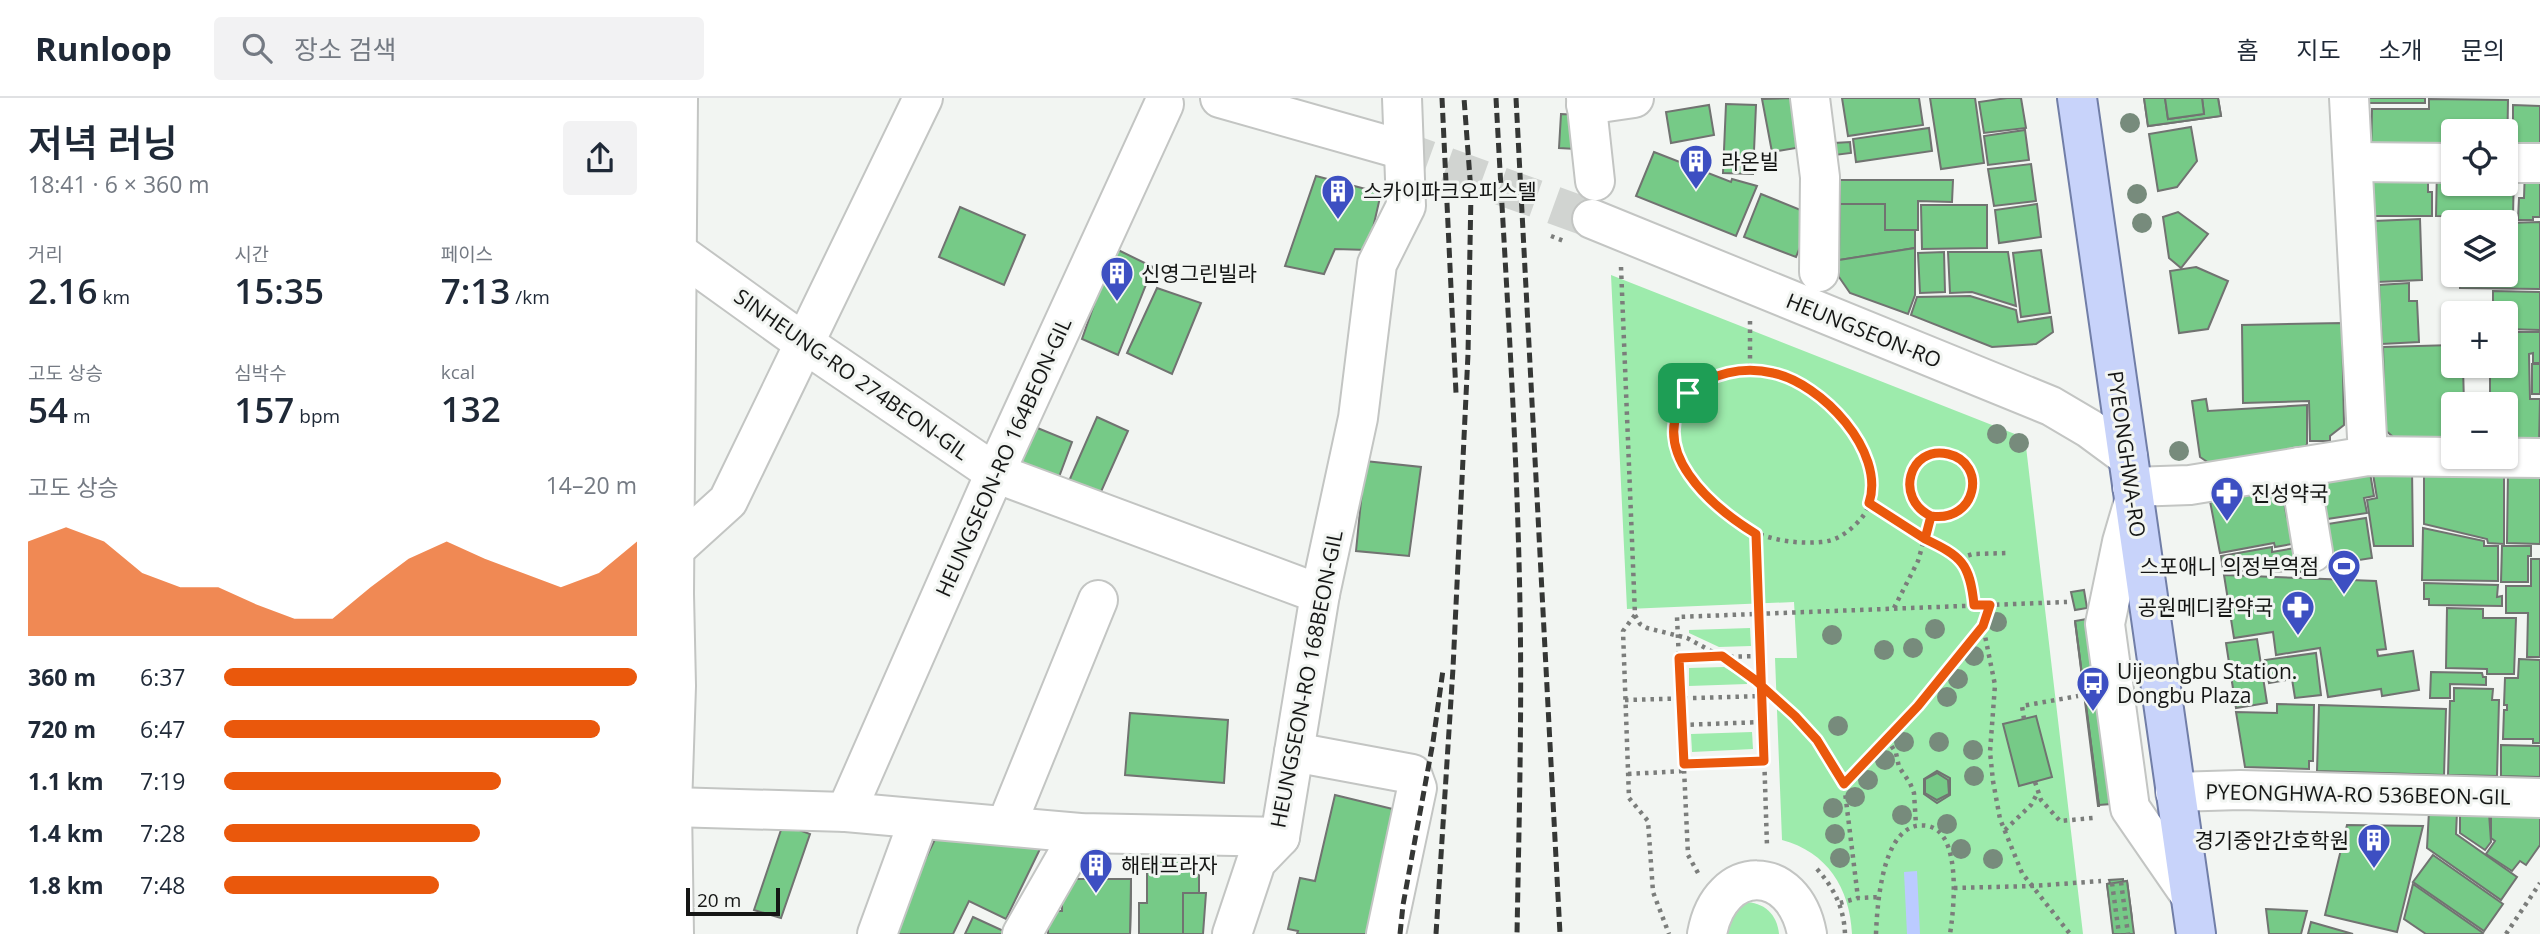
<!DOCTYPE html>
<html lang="ko">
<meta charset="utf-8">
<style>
:root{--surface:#fff;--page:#f2f2f3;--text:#1f2937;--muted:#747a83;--line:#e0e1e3;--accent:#ea580c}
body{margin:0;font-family:"Open Sans","Noto Sans KR",sans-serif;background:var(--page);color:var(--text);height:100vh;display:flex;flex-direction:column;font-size:26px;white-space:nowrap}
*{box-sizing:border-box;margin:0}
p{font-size:23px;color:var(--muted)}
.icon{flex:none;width:38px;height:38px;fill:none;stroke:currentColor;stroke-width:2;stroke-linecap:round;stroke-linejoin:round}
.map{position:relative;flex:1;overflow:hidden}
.sheet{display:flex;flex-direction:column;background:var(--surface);width:665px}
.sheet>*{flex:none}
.controls{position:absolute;left:1776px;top:21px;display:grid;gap:14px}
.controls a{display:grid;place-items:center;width:77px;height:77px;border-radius:7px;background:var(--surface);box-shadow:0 2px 5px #0004;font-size:35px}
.scale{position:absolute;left:21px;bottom:18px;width:94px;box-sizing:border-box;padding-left:7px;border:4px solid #151615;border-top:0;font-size:19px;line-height:24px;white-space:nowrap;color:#151615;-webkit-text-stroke:5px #f2f5f2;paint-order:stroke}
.pin{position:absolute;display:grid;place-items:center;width:60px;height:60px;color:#fff;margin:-30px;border-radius:14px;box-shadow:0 4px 10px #0006}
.round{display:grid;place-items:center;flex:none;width:74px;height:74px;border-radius:7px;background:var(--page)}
.head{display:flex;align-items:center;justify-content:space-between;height:119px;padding:0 28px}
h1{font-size:38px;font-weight:600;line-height:52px}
.figures{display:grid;grid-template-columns:repeat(3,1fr);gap:10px;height:119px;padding:7px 28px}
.figures div{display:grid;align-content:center}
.figures b{font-size:35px;font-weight:600}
.figures small{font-size:19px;font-weight:400}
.figures p{font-size:19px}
.chart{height:196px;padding:14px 28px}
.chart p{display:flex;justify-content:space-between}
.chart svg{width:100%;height:126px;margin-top:7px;fill:var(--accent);opacity:.7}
ul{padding:0 28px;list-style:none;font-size:23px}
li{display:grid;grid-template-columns:112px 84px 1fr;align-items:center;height:52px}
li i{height:18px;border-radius:9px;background:var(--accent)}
header{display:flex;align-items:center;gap:42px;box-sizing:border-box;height:98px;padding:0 35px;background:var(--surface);border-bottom:2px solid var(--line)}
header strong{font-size:33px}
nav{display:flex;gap:38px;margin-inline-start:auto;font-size:24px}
.search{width:490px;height:63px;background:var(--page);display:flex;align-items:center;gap:18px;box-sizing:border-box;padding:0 24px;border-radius:7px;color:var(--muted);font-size:26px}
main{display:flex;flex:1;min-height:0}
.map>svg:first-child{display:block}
.green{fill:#9debac}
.water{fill:#bbcbff}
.building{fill:#76ca87;stroke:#717371;stroke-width:2}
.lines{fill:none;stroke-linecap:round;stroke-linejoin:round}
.minor-tunnel{stroke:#d1d4d1;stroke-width:38;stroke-dasharray:38 19;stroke-linecap:butt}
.minor-casing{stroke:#c3c5c3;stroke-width:42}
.major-casing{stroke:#717ea7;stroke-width:42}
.path{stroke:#7b7d7b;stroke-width:4.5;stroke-dasharray:3.5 5;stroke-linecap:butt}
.minor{stroke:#fff;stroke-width:38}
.major{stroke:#c8d3fa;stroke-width:38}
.rail{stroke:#353735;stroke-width:5;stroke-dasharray:10 5;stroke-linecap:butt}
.tree{fill:#778b7c}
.route-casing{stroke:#fff;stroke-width:14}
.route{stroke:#ea580c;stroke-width:9}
.labels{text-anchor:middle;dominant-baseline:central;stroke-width:6;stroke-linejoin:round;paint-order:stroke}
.poi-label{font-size:21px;fill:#151615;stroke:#f2f5f2;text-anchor:start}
.street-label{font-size:21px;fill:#151615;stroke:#f2f5f2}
</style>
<header>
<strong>Runloop</strong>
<div class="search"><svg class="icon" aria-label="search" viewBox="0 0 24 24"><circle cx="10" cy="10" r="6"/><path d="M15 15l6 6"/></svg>장소 검색</div>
<nav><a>홈</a><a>지도</a><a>소개</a><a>문의</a></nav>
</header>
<main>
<section class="sheet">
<div class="head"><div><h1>저녁 러닝</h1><p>18:41 · 6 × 360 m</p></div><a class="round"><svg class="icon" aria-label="share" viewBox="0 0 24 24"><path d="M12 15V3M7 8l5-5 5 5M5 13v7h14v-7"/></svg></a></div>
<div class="figures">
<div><p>거리</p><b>2.16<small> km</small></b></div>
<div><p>시간</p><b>15:35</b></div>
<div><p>페이스</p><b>7:13<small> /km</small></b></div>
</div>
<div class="figures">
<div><p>고도 상승</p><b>54<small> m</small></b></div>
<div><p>심박수</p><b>157<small> bpm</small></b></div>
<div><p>kcal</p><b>132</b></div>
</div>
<div class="chart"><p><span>고도 상승</span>14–20 m</p>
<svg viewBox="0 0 160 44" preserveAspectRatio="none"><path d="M0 44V11L10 6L20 11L30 22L40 27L50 27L60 33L70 38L80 38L90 27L100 17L110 11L120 17L130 22L140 27L150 22L160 11V44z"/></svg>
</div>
<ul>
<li><b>360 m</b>6:37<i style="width:100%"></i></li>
<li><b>720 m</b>6:47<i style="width:91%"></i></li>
<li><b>1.1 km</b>7:19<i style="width:67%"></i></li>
<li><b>1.4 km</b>7:28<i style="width:62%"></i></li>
<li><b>1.8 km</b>7:48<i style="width:52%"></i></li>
</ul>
</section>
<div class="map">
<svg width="1875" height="836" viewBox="0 0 1875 836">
<rect width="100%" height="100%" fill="#f2f5f2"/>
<g class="green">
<path d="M946,177L1360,340L1418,836H1187C1185,790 1162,754 1117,742L1110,560H1132L1129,504L962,511Z"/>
<path d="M1085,530L1086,548L1054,549L1024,535V532Z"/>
<path d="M1024,570L1059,569L1082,583V586L1024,588Z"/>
<path d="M1087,634L1088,651L1027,654L1026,636Z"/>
<path d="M1079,804C1099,804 1112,816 1114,836H1054Z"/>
</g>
<path class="water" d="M1252,773L1255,836H1242L1239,774Z"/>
<g class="building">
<path d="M1128,0L1137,49L1107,54L1097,1Z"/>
<path d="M1177,0H1254L1258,27L1183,38Z"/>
<path d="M1265,0H1310L1319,65L1276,71Z"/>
<path d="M1342,0H1356L1361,30L1319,35L1314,4Z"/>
<path d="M1479,0H1495L1498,23L1546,15L1544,0H1553L1556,18L1483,28Z"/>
<path d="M1479,0H1553L1556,18L1483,28Z"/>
<path d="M1500,0H1537L1539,16L1503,21Z"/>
<path d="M1500,0H1537L1539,16L1503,21Z"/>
<rect x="1702" y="0" width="58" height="5"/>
<path d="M1764,1L1843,2L1842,61L1841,33H1788V60L1767,59V45H1743V59L1706,58L1707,11H1764Z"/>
<path d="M1061,6L1091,7L1088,76L1058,75Z"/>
<path d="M1044,7L1049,37L1006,45L1001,14Z"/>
<path d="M1848,7L1875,8V56H1848Z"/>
<path d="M896,16L913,17L911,51L894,50Z"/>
<path d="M1526,29L1532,63L1512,89L1493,93L1484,36Z"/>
<path d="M1264,30L1267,53L1191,64L1188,41Z"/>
<path d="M1360,32L1364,62L1323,67L1319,38Z"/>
<path d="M1185,44L1186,55L1170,57L1169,45Z"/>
<path d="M989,54L1066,84L1067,81L1092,88L1071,138L971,98Z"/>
<path d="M1366,66L1371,103L1329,108L1323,71Z"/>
<path d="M1703,68H1763V94H1767V118H1706Z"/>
<path d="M1772,70H1788V86H1841V71H1849L1848,119L1771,118Z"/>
<path d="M1860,70H1875V119H1868V122H1853L1854,100H1859Z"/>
<path d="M651,78L716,95L703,152L670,151L659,176L620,168Z"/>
<path d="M1175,82H1288L1287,104L1253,103V132H1220V106H1175Z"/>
<path d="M1096,96L1148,117L1131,159L1079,139Z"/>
<path d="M1175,106H1220V132H1250V150L1174,162Z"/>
<path d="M1372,106L1376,139L1334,145L1330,112Z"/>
<path d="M1256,107H1322V150L1257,151Z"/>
<path d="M295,109L360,137L339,187L274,159Z"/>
<path d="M1513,114L1543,136L1516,170L1504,160L1498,119Z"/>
<path d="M1755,121L1757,182L1712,184L1709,123Z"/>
<path d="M1875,124V191L1795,190V177H1841V125Z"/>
<path d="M449,150L488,169L453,257L417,241Z"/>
<path d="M1250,150V197L1243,216L1185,195L1174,179V162Z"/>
<path d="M1376,152L1385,215L1356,219L1348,155Z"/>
<path d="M1279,154L1280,194L1255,195L1253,155Z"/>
<path d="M1283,154H1343L1351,208L1307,194L1285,195Z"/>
<path d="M1531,169L1563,183L1543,231L1514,235L1505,173Z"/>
<path d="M1744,185V203H1752L1754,244L1717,246L1714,187Z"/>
<path d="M492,190L536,205L507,276L462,255Z"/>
<path d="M1828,193L1875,194V232L1841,231V215H1828Z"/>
<path d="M1305,198L1351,212L1353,224L1386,219L1388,234L1371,246L1327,249L1246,217L1252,199Z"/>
<path d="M1677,225L1679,327L1665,338V343H1645L1644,303L1578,305L1577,227Z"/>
<path d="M1841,234H1875V265H1868V255L1864,256L1865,301H1875L1874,348H1841V306H1825V268H1841Z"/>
<path d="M1788,247V268H1798L1799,306H1788V351L1740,349L1720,332L1718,249Z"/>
<rect x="1867" y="266" width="8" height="30"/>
<path d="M1541,301L1543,313L1642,307V346L1640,349L1544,365L1535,359L1527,303Z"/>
<path d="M432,319L463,333L435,396L404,383Z"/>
<path d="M370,329L407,344L394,379L356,365Z"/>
<path d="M700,363L756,369L744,458L691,453Z"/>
<path d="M1704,369L1709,398L1699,400L1702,415L1649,423L1642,384Z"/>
<path d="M1707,370H1747L1748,448H1709L1702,402L1712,400Z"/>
<path d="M1839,373V446L1823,445L1822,441L1759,426V376Z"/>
<path d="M1843,373L1875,374V446L1842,445Z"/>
<path d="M1608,386L1610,394L1617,393L1622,420L1634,418L1638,444L1610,449L1609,445L1555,455L1544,398Z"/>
<path d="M1701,420L1707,460L1656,468L1650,428Z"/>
<path d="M1758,430L1819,443V448H1833V483L1757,482Z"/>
<path d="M1837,448H1866V458H1863V484H1836Z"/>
<path d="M1607,449V454L1636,449L1640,474L1558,472L1556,458Z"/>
<path d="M1866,461H1875V559H1862L1863,515H1841V488H1866Z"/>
<path d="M1559,477L1711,483L1721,551L1712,552L1713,558L1748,553L1754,592L1717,598L1716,591L1663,599L1655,550L1611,557L1608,534L1569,540Z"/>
<path d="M1759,485L1833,487L1832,499L1837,498V508L1764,507V501H1759Z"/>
<path d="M1419,492L1422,510L1410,512L1406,494Z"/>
<path d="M1782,510L1818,511V520H1851L1849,576H1822V571L1781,570Z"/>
<path d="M1422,521L1446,706L1434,707L1410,523Z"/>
<path d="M1410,523L1434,708H1433Z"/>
<path d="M1592,541L1602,605L1571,610L1561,545Z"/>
<path d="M1651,555L1656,597L1630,600L1627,581L1604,585L1600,562Z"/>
<path d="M1854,561L1875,562V645H1868V641H1838L1839,612H1842V607H1839L1840,580H1853Z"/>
<path d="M1766,574L1817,575L1818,579H1821V587L1785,586V600H1765Z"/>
<path d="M1789,590L1828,591L1827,602H1834L1832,678L1783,677L1785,603H1789Z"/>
<path d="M1612,606L1649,607L1648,663H1644V671L1580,669L1571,614L1612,615Z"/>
<path d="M1654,607L1781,611L1779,677L1652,673Z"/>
<path d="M465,615L563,622L559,685L460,677Z"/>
<path d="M1371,618L1387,679L1354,688L1338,626Z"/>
<path d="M1836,647L1875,648V679L1836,678Z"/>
<path d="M1272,673L1285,680V697L1272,705L1259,696V681Z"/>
<path d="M1272,675L1283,682L1284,696L1272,702L1260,695V681Z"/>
<path d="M670,697L736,713L708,836H632L633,833L623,831L635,780L650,783Z"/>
<path d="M1764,713L1792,714L1791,736L1852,779L1836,802L1762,750Z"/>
<path d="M1795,715H1824L1826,744L1820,752L1795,735Z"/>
<path d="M1875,715V747L1861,767L1855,763L1847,773L1821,756L1830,743L1826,740V717Z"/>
<path d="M118,726L145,736L116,820L89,812Z"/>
<path d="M1682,727L1758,728L1732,834L1660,817Z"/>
<path d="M276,729L353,740L375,751L341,821L304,803L288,836H230L225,834Z"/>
<path d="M1768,757L1838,806L1819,833L1748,784Z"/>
<path d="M482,759L534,760V836H474V805H482Z"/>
<path d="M397,781H466L465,836H462V785L401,784L400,836H383V813H397Z"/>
<path d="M397,781H466L465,836H383V813H397Z"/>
<path d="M397,781H466L465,836H383V813H397Z"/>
<path d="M1458,781V784L1462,783L1467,820L1447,822L1442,786L1445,785L1444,782Z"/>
<path d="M1462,783L1469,836H1448L1442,786Z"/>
<path d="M1748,786L1818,835L1817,836H1761L1739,821Z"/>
<path d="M518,795H541L538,836H518Z"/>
<path d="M1601,811L1642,813L1636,836H1604Z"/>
<path d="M308,819L345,836H300Z"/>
<path d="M1646,824L1688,836H1643Z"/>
</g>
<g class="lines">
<path class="minor-tunnel" d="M728,49L927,121"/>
<defs>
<g id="minor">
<path d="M555,0L728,49"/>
<path d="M921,0L930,83"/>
<path d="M1145,0L1155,79L1154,174"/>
<path d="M1684,0L1703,358"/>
<path d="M921,7L969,0"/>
<path d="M1688,64L1788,65"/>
<path d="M1841,65H1875"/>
<path d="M927,121L1386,308L1425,331L1463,359"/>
<path d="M0,152L11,153L139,245L330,375L655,496"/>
<path d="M1634,369L1648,454"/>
<path d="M1467,389L1525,387L1703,358L1875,360"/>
<path d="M1469,403L1457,444L1440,526L1465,710L1525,797"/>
<path d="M10,451L63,403L258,0"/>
<path d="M629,654L747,676L752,690L721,836"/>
<path d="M1510,694L1575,692L1875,700"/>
<path d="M7,709L181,714L415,735L615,739L655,496L693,320L712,166L741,108L737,0"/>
<path d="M181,714L330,375L499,6"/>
<path d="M341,728L433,502"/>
<path d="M9,836L7,709L11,588L9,496L13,0"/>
<path d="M212,836L254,721"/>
<path d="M357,836L415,735"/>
<path d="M567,836L591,764L615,739"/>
<path d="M1042,836C1055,764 1129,765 1142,836"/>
</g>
<path id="major" d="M1412,0L1531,836"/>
</defs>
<use href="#minor" class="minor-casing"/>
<use href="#major" class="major-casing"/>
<g class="path">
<path d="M886,138L899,143"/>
<path d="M956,169L970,517L958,533L964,700L983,723L988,794L1004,836"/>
<path d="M1085,223V272"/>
<path d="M1085,272C1105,274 1123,278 1140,289C1178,312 1235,383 1192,425C1182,435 1171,443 1156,444C1135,446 1113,443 1094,436C1078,430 1062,418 1050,407C1019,379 986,321 1030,289C1046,277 1066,274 1085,272Z"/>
<circle cx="1276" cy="387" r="32"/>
<path d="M1204,405L1295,460L1305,481L1309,507"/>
<path d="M1092,436L1102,748"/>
<path d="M1295,460L1308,456L1344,455"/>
<path d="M1325,507L1318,528L1330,587L1325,654L1328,683L1335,721L1357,775L1405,836"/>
<path d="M1229,510L1253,463L1266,418"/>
<path d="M970,517L975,526L982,530L1022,540L1068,565L1107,597L1152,642L1179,686L1193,800"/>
<path d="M1014,560L1096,558"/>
<path d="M960,602L1097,598"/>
<path d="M1359,621L1357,608L1413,598"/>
<path d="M1017,627L1098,624"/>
<path d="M1222,641L1231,655L1234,669L1245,685L1249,695L1251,727"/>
<path d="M1019,666L1099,663"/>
<path d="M963,676L1019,673"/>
<path d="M1370,684L1376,702L1395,723L1428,720"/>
<path d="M1179,686L1253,608L1317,529"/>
<path d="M1340,732L1366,707L1373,694"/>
<path d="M1152,771C1169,790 1179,810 1180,836"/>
<path d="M1033,775L1023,757L1012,519L1402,504"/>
<path d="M1456,784L1463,836"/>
<path d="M1447,785L1454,836"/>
<path d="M1289,790L1367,788L1436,783"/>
<path d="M1175,805L1193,800L1215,799"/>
<path d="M1211,836C1212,809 1216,759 1235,738C1243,729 1252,726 1263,728C1297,735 1289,811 1285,836"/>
<path d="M1841,836L1875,785"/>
</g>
<use href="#minor" class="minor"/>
<use href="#major" class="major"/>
<g class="rail">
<path d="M777,0L791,295"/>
<path d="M831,0C840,169 852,338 855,508C857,617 854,727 852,836"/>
<path d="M851,0L895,836"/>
<path d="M735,836L738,807L768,644L778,572"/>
<path d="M771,836L788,570L803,256L806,94L799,0"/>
</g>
</g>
<g class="tree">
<circle cx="1465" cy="25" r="10"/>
<circle cx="1472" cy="96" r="10"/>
<circle cx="1477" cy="125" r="10"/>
<circle cx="1332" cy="336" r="10"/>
<circle cx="1354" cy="345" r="10"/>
<circle cx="1514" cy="353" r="10"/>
<circle cx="1332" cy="524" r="10"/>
<circle cx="1270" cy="531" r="10"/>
<circle cx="1167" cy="537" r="10"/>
<circle cx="1248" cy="550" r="10"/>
<circle cx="1219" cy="552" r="10"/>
<circle cx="1309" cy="558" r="10"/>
<circle cx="1293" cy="581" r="10"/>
<circle cx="1282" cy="599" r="10"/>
<circle cx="1173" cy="628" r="10"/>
<circle cx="1239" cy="644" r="10"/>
<circle cx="1274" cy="644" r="10"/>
<circle cx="1308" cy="652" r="10"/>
<circle cx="1220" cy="662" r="10"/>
<circle cx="1309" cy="678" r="10"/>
<circle cx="1203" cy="682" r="10"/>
<circle cx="1190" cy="699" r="10"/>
<circle cx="1168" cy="710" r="10"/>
<circle cx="1237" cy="717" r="10"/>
<circle cx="1282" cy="726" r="10"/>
<circle cx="1170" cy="736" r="10"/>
<circle cx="1296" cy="751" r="10"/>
<circle cx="1175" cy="760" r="10"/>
<circle cx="1328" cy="761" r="10"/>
</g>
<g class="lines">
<defs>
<path id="route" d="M1023,295C979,352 1047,409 1091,436C1094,511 1096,587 1099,663L1019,666L1014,560L1057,558L1090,582L1130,618L1152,642L1179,686L1253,608L1318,528L1325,507H1309C1305,465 1296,458 1260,441L1266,418C1312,425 1323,365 1283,356C1244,347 1229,401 1266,418L1260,441L1204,405C1221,353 1156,285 1108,275C1078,268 1046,275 1023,295"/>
</defs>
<use href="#route" class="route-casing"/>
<use href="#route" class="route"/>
</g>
<defs>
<symbol id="building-pin" viewBox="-11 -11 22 30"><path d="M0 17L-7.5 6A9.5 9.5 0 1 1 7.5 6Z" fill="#3d4fc2" stroke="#f2f5f2"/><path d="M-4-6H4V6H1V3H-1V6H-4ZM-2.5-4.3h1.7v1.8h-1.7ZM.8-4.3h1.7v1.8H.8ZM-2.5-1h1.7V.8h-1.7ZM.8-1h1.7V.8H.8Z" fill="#fff"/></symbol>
<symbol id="pharmacy-pin" viewBox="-11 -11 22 30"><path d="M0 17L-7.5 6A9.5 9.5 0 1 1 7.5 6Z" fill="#3d4fc2" stroke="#f2f5f2"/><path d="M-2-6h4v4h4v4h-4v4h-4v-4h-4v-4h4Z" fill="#fff"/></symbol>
<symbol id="stadium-pin" viewBox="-11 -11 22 30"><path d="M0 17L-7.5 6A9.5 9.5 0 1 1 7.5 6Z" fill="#3d4fc2" stroke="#f2f5f2"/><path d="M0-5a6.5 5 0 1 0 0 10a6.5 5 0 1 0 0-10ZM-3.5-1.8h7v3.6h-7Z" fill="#fff"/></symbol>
<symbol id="bus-pin" viewBox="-11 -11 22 30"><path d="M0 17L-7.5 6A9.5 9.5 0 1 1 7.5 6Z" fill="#3d4fc2" stroke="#f2f5f2"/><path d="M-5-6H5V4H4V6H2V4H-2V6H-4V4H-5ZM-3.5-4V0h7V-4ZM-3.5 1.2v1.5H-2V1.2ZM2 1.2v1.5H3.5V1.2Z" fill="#fff"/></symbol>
</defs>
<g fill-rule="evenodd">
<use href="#building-pin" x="1012" y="44" width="38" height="52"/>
<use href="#building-pin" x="654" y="74" width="38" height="52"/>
<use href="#building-pin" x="433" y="156" width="38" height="52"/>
<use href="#pharmacy-pin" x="1543" y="376" width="38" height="52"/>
<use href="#stadium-pin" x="1660" y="449" width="38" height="52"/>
<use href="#pharmacy-pin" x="1614" y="490" width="38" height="52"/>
<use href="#bus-pin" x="1409" y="566" width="38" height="52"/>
<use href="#building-pin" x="1690" y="723" width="38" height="52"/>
<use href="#building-pin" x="412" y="748" width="38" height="52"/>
</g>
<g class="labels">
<g class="poi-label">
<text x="1056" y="63">라온빌</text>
<text x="698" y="93">스카이파크오피스텔</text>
<text x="476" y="175">신영그린빌라</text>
<text x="1586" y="395">진성약국</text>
<text x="1654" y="468" text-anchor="end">스포애니 의정부역점</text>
<text x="1608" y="509" text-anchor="end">공원메디칼약국</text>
<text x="1452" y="573">Uijeongbu Station.<tspan x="1452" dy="24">Dongbu Plaza</tspan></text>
<text x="1684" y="742" text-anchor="end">경기중안간호학원</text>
<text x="456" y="767">해태프라자</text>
</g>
<g class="street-label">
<text transform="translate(1199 232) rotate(22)">HEUNGSEON-RO</text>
<text transform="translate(187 276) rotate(35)">SINHEUNG-RO 274BEON-GIL</text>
<text transform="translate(1462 356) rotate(82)">PYEONGHWA-RO</text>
<text transform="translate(338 359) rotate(-66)">HEUNGSEON-RO 164BEON-GIL</text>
<text transform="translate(641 581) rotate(-79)">HEUNGSEON-RO 168BEON-GIL</text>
<text transform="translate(1693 696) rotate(1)">PYEONGHWA-RO 536BEON-GIL</text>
</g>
</g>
</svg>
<div class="controls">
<a><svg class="icon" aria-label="locate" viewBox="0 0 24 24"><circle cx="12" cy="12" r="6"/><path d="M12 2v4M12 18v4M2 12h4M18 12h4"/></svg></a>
<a><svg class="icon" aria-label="layers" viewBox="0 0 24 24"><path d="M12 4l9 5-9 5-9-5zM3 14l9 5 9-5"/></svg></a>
<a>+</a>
<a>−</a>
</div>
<div class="scale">20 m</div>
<div class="pin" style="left:1023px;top:295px;background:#1e9e55"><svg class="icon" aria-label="arrive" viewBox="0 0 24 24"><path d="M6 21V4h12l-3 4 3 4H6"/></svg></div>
</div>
</main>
